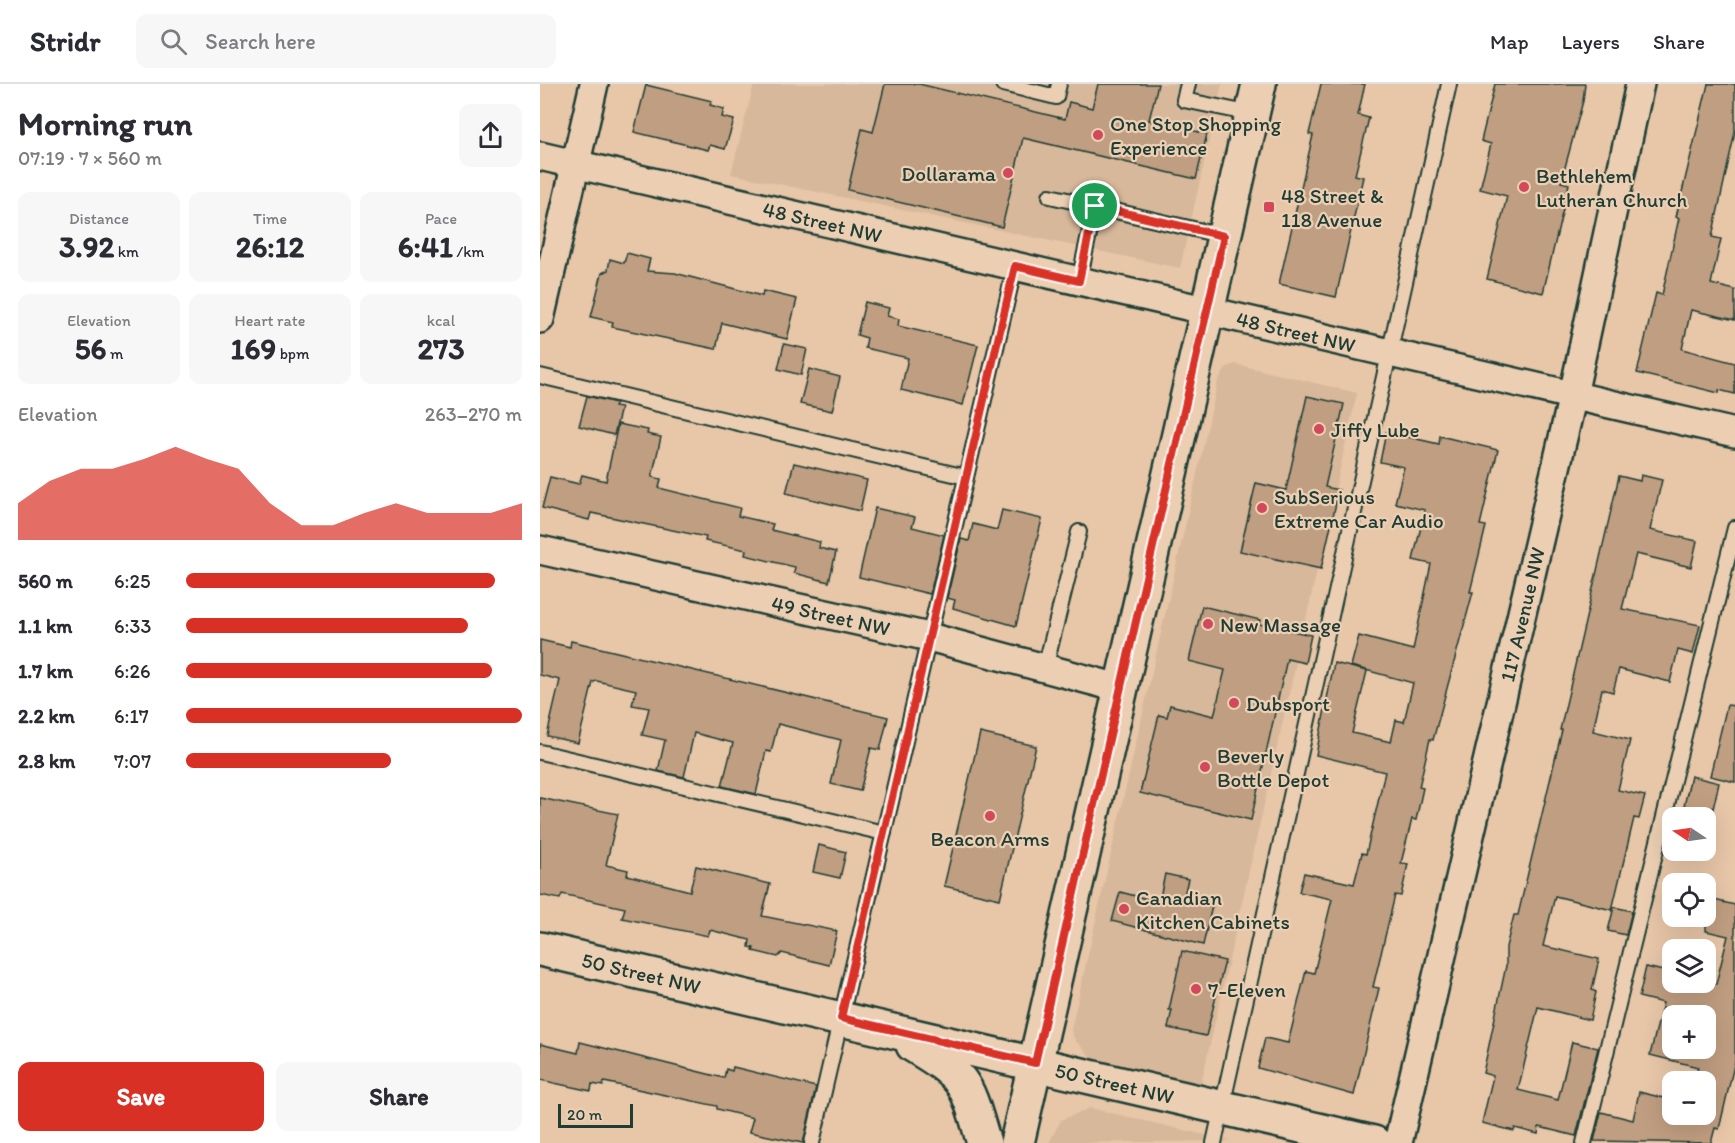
<!DOCTYPE html>
<meta charset="utf-8">
<style>
:root{--surface:#fff;--page:#f7f7f7;--text:#2b2b33;--muted:#7c7c81;--line:#e1e1e2;--accent:#d93025}
body{margin:0;font-family:Itim,sans-serif;background:var(--page);color:var(--text);height:100vh;display:flex;flex-direction:column;font-size:22px;white-space:nowrap}
*{box-sizing:border-box;margin:0}
p{font-size:20px;color:var(--muted)}
.icon{flex:none;width:33px;height:33px;fill:none;stroke:currentColor;stroke-width:2;stroke-linecap:round;stroke-linejoin:round}
.map{position:relative;flex:1;overflow:hidden}
.sheet{display:flex;flex-direction:column;background:var(--surface);width:540px}
.sheet>*{flex:none}
.needle{width:39px;rotate:283deg}
.buttons{position:absolute;left:1122px;top:723px;display:grid;gap:12px}
.buttons a{display:grid;place-items:center;width:54px;height:54px;border-radius:12px;background:var(--surface);box-shadow:0 6px 24px #0002;font-size:30px}
.scale{position:absolute;left:18px;bottom:15px;width:75px;box-sizing:border-box;padding-left:6px;border:3px solid #1f3d34;border-top:0;font-size:16px;line-height:21px;white-space:nowrap;color:#1f3d34;-webkit-text-stroke:4px #eccfb3;paint-order:stroke}
.pin{position:absolute;display:grid;place-items:center;width:51px;height:51px;color:#fff;margin:-26px;border:3px solid #fff;border-radius:50%;box-shadow:0 2px 6px #0007}
.round{display:grid;place-items:center;flex:none;width:63px;height:63px;border-radius:12px;background:var(--page)}
.head{display:flex;align-items:center;justify-content:space-between;height:102px;padding:0 18px}
h1{font-size:33px;font-weight:700;line-height:45px}
.figures{display:grid;grid-template-columns:repeat(3,1fr);gap:9px;height:102px;padding:6px 18px}
.figures div{display:grid;align-content:center;border-radius:12px;background:var(--page);text-align:center}
.figures b{font-size:30px;font-weight:700}
.figures small{font-size:16px;font-weight:400}
.figures p{font-size:16px}
.chart{height:168px;padding:12px 18px}
.chart p{display:flex;justify-content:space-between}
.chart svg{width:100%;height:108px;margin-top:6px;fill:var(--accent);opacity:.7}
.primary-button{display:flex;gap:12px;margin-top:auto;padding:12px 18px}
.primary-button a{flex:1;height:69px;border-radius:12px;background:var(--accent);color:#fff;font-size:24px;font-weight:700;line-height:69px;text-align:center}
.primary-button a+a{background:var(--page);color:var(--text)}
ul{padding:0 18px;list-style:none;font-size:20px}
li{display:grid;grid-template-columns:96px 72px 1fr;align-items:center;height:45px}
li i{height:15px;border-radius:8px;background:var(--accent)}
header{display:flex;align-items:center;gap:36px;box-sizing:border-box;height:84px;padding:0 30px;background:var(--surface);border-bottom:2px solid var(--line)}
header strong{font-size:28px}
nav{display:flex;gap:33px;margin-inline-start:auto;font-size:21px}
.search{width:420px;height:54px;background:var(--page);display:flex;align-items:center;gap:15px;box-sizing:border-box;padding:0 21px;border-radius:12px;color:var(--muted);font-size:22px}
main{display:flex;flex:1;min-height:0}
.map>svg:first-child{display:block}
.built{fill:#d8b89a}
.building{fill:#c09e81;stroke:#1f3d34;stroke-width:1.5;fill-rule:evenodd}
.lines{fill:none;stroke-linecap:round;stroke-linejoin:round}
.lane-casing{stroke:#1f3d34;stroke-width:18}
.street-casing{stroke:#1f3d34;stroke-width:32}
.secondary-casing{stroke:#1f3d34;stroke-width:38}
.lane{stroke:#eccfb3;stroke-width:14}
.street{stroke:#eccfb3;stroke-width:27}
.secondary{stroke:#eccfb3;stroke-width:33}
.route-casing{stroke:#fff;stroke-width:12}
.route{stroke:#d93025;stroke-width:8}
.poi-dot{fill:#d1495b;stroke:#eccfb3;stroke-width:2}
.labels{text-anchor:middle;dominant-baseline:central;stroke-width:4.5;stroke-linejoin:round;paint-order:stroke}
.poi-label{font-size:21px;fill:#1f3d34;stroke:#eccfb3;text-anchor:start}
.street-label{font-size:21px;fill:#1f3d34;stroke:#eccfb3}
</style>
<header>
<strong>Stridr</strong>
<div class="search"><svg class="icon" aria-label="search" viewBox="0 0 24 24"><circle cx="10" cy="10" r="6"/><path d="M15 15l6 6"/></svg>Search here</div>
<nav><a>Map</a><a>Layers</a><a>Share</a></nav>
</header>
<main>
<section class="sheet">
<div class="head"><div><h1>Morning run</h1><p>07:19 · 7 × 560 m</p></div><a class="round"><svg class="icon" aria-label="share" viewBox="0 0 24 24"><path d="M12 15V3M7 8l5-5 5 5M5 13v7h14v-7"/></svg></a></div>
<div class="figures">
<div><p>Distance</p><b>3.92<small> km</small></b></div>
<div><p>Time</p><b>26:12</b></div>
<div><p>Pace</p><b>6:41<small> /km</small></b></div>
</div>
<div class="figures">
<div><p>Elevation</p><b>56<small> m</small></b></div>
<div><p>Heart rate</p><b>169<small> bpm</small></b></div>
<div><p>kcal</p><b>273</b></div>
</div>
<div class="chart"><p><span>Elevation</span>263–270 m</p>
<svg viewBox="0 0 160 44" preserveAspectRatio="none"><path d="M0 44V29L10 20L20 15L30 15L40 11L50 6L60 11L70 15L80 29L90 38L100 38L110 33L120 29L130 33L140 33L150 33L160 29V44z"/></svg>
</div>
<ul>
<li><b>560 m</b>6:25<i style="width:92%"></i></li>
<li><b>1.1 km</b>6:33<i style="width:84%"></i></li>
<li><b>1.7 km</b>6:26<i style="width:91%"></i></li>
<li><b>2.2 km</b>6:17<i style="width:100%"></i></li>
<li><b>2.8 km</b>7:07<i style="width:61%"></i></li>
</ul>
<div class="primary-button"><a>Save</a><a>Share</a></div>
</section>
<div class="map">
<svg width="1195" height="1059" viewBox="0 0 1195 1059">
<rect width="100%" height="100%" fill="#e8c6a8"/>
<filter id="ink" filterUnits="userSpaceOnUse"><feTurbulence type="fractalNoise" baseFrequency=".0167" numOctaves="2"/><feDisplacementMap in="SourceGraphic" scale="12" xChannelSelector="R" yChannelSelector="G"/><feConvolveMatrix kernelMatrix="1 2 1 2 8 2 1 2 1" color-interpolation-filters="sRGB"/></filter>
<g filter="url(#ink)">
<g class="built">
<path d="M214,0H682L640,184L191,90Z"/>
<path d="M695,280L817,309L661,1000L552,974L535,956L531,946L678,297L687,283Z"/>
<path d="M550,1024L690,1057L509,1059L521,1036Z"/>
</g>
<g class="building">
<path d="M345,0H379L525,35L529,18L552,24L558,0H618L609,36L667,50L656,95L483,54L462,143L308,106L322,45L333,48Z"/>
<path d="M781,0H825L818,31L829,34L815,91L823,93L796,213L739,200L773,51L769,50Z"/>
<path d="M955,0H1045L1043,17L1021,98L1029,100L1003,209L947,195L967,112L940,105L951,60L941,57Z"/>
<path d="M1168,0H1195V48L1172,153L1181,155L1171,200L1195,206V236L1151,226L1142,265L1195,279V310L1179,306V309L1097,289L1116,209L1122,211L1139,134L1136,133Z"/>
<path d="M106,1L172,17L170,21L184,25L182,33L194,36L185,65L170,61L168,66L94,48Z"/>
<path d="M87,169L110,175L107,187L135,189L222,212L223,207L257,215L247,255L182,239L176,265L72,243L73,238L51,233L62,189L68,186L70,175L84,179Z"/>
<path d="M325,218L349,224L347,232L359,235L358,242L438,261L423,321L361,306L368,274L325,264L327,254L317,251Z"/>
<path d="M244,260L267,265L261,291L238,285Z"/>
<path d="M269,285L300,293L292,327L260,320Z"/>
<path d="M47,312L76,319L74,323L81,324L74,351L39,342Z"/>
<path d="M767,312L804,320L785,403L799,406L781,485L700,467L716,399L746,406Z"/>
<path d="M78,340L108,346L107,350L121,353L112,393L121,395L119,404L200,424L198,432L233,440L231,446L280,458L279,464L296,468L289,498L254,489L255,483L205,471L206,466L165,457L166,453L51,429L49,436L2,424L10,393L39,400L42,391L66,397Z"/>
<path d="M846,348L899,360L900,352L958,366L940,441L946,442L930,508H933L893,656L890,655L879,703L883,704L876,736L872,735L861,779L868,780L861,812L855,811L833,903L839,904L814,1011L718,984L725,954L748,959L766,887L774,889L792,815L759,808L764,789L814,800L822,769L826,770L845,688L776,671L794,579L827,587L812,649L851,658L856,636L864,638L873,599L811,582L819,552L873,566L891,480L873,476L885,426L855,419L864,383L840,378Z"/>
<path d="M254,379L327,396L320,427L246,409Z"/>
<path d="M1101,391L1122,396L1110,446L1157,457L1151,483L1096,470L1082,525L1160,541L1153,570L1138,566L1130,598L1079,585L1073,608L1062,605L1053,647L1090,656L1078,706L1105,712L1099,735L1094,734L1072,826L1015,812L1003,862L1059,875L1052,906L1056,908L1050,936L998,923L978,1006L1018,1016L1032,958L1058,964L1036,1052L999,1043L998,1050L975,1044L974,1047L942,1039L953,992L943,989L966,882V863L974,831H978L1022,646H1020L1079,392L1100,397Z"/>
<path d="M335,424L375,433L372,443L404,451L390,510L319,493Z"/>
<path d="M462,426L502,435L476,542L413,524L415,516L407,514L421,455L429,457L433,440L457,446Z"/>
<path d="M662,522L720,536L719,540L771,551L765,579L747,575L711,736L600,709L619,631L627,633L630,621L674,632L685,586L649,577Z"/>
<path d="M0,556L30,563L31,557L348,633L340,666L331,664L320,707L291,700L301,656L238,640L231,668L226,667L216,710L182,702L193,659L154,649L144,693L118,687L125,656L102,651L109,624L92,621L96,606L57,597L53,598L38,659L7,652L20,596L0,591Z"/>
<path d="M1187,621L1195,622V698L1170,692Z"/>
<path d="M440,649L496,662L460,815L404,802Z"/>
<path d="M1151,692L1179,699L1172,729L1144,722Z"/>
<path d="M0,714L78,730L66,781L88,786L87,791L150,807L156,782L230,800L222,832L297,847L289,881L242,869L238,873L213,867L214,864L209,863L210,856L170,846L168,852L82,834L85,824L22,810L20,815L0,811Z"/>
<path d="M279,761L306,768L300,794L273,788Z"/>
<path d="M625,790L648,795L643,816L672,822L663,861L572,837L580,808L619,818Z"/>
<path d="M1166,814L1195,821V977L1179,1045L1175,1044L1171,1059L1054,1057L1061,1028L1093,1036L1099,1008L1132,1016V1030H1166V998H1154L1158,983L1110,971L1123,919L1099,913L1106,883L1132,889V898L1176,900L1188,852L1166,847ZM1132,932H1166V964H1132Z"/>
<path d="M1074,823L1092,827L1086,851L1068,847Z"/>
<path d="M642,867L685,877L666,952L628,944L632,926H629Z"/>
<path d="M40,958L184,994L186,985L192,987L193,983L276,1003L263,1059L209,1048L213,1034L177,1025V1022L64,998L63,1002L52,1000L51,1007L0,996V960L38,969Z"/>
</g>
<g class="lines">
<defs>
<g id="lane">
<path d="M463,0L516,13L519,0"/>
<path d="M648,0L644,16L712,30"/>
<path d="M510,112L684,152"/>
<path d="M539,197L555,122"/>
<path d="M0,292L426,393"/>
<path d="M505,584L539,448"/>
<path d="M0,668L344,749"/>
<path d="M272,1059L475,182"/>
<path d="M674,1059L909,0"/>
<path d="M1044,1059L1195,444"/>
</g>
<g id="street">
<path id="s1" d="M0,72L1195,349"/>
<path d="M0,235L54,0"/>
<path id="s2" d="M0,466L389,553L579,604"/>
<path id="s3" d="M858,1059L1033,311L1100,0"/>
</g>
<g id="secondary">
<path id="s4" d="M0,865L834,1059"/>
<path d="M373,961C428,994 426,999 444,1059"/>
<path d="M477,1059L719,0"/>
</g>
</defs>
<use href="#lane" class="lane-casing"/>
<use href="#street" class="street-casing"/>
<use href="#secondary" class="secondary-casing"/>
<use href="#lane" class="lane"/>
<use href="#street" class="street"/>
<use href="#secondary" class="secondary"/>
</g>
</g>
<g class="lines" filter="url(#ink)">
<defs>
<path id="route" d="M555,122L684,152L495,979L301,934L475,182L539,197Z"/>
</defs>
<use href="#route" class="route-casing"/>
<use href="#route" class="route"/>
</g>
<g class="poi-dot">
<circle cx="558" cy="51" r="6"/>
<circle cx="468" cy="89" r="6"/>
<circle cx="984" cy="103" r="6"/>
<rect x="723" y="117" width="12" height="12" rx="3"/>
<circle cx="779" cy="345" r="6"/>
<circle cx="722" cy="424" r="6"/>
<circle cx="668" cy="540" r="6"/>
<circle cx="694" cy="619" r="6"/>
<circle cx="665" cy="683" r="6"/>
<circle cx="450" cy="732" r="6"/>
<circle cx="584" cy="825" r="6"/>
<circle cx="656" cy="905" r="6"/>
</g>
<g class="labels">
<g class="poi-label">
<text x="570" y="39">One Stop Shopping<tspan x="570" dy="24">Experience</tspan></text>
<text x="456" y="89" text-anchor="end">Dollarama</text>
<text x="996" y="91">Bethlehem<tspan x="996" dy="24">Lutheran Church</tspan></text>
<text x="741" y="111">48 Street &amp;<tspan x="741" dy="24">118 Avenue</tspan></text>
<text x="791" y="345">Jiffy Lube</text>
<text x="734" y="412">SubSerious<tspan x="734" dy="24">Extreme Car Audio</tspan></text>
<text x="680" y="540">New Massage</text>
<text x="706" y="619">Dubsport</text>
<text x="677" y="671">Beverly<tspan x="677" dy="24">Bottle Depot</tspan></text>
<text x="450" y="754" text-anchor="middle">Beacon Arms</text>
<text x="596" y="813">Canadian<tspan x="596" dy="24">Kitchen Cabinets</tspan></text>
<text x="668" y="905">7-Eleven</text>
</g>
<g class="street-label">
<text stroke="none"><textPath href="#s1" startOffset="290">48 Street NW</textPath></text>
<text stroke="none"><textPath href="#s1" startOffset="776">48 Street NW</textPath></text>
<text stroke="none"><textPath href="#s3" startOffset="543">117 Avenue NW</textPath></text>
<text stroke="none"><textPath href="#s2" startOffset="298">49 Street NW</textPath></text>
<text stroke="none"><textPath href="#s4" startOffset="104">50 Street NW</textPath></text>
<text stroke="none"><textPath href="#s4" startOffset="590">50 Street NW</textPath></text>
</g>
</g>
</svg>
<div class="buttons">
<a><svg class="needle" viewBox="-14 -14 28 28"><path d="M0-13l5 13h-10z" fill="#e53935"/><path d="M0 13l5-13h-10z" fill="#7c7c81"/></svg></a>
<a><svg class="icon" aria-label="locate" viewBox="0 0 24 24"><circle cx="12" cy="12" r="6"/><path d="M12 2v4M12 18v4M2 12h4M18 12h4"/></svg></a>
<a><svg class="icon" aria-label="layers" viewBox="0 0 24 24"><path d="M12 4l9 5-9 5-9-5zM3 14l9 5 9-5"/></svg></a>
<a>+</a>
<a>−</a>
</div>
<div class="scale">20 m</div>
<div class="pin" style="left:555px;top:122px;background:#1e9e55"><svg class="icon" aria-label="arrive" viewBox="0 0 24 24"><path d="M6 21V4h12l-3 4 3 4H6"/></svg></div>
</div>
</main>
